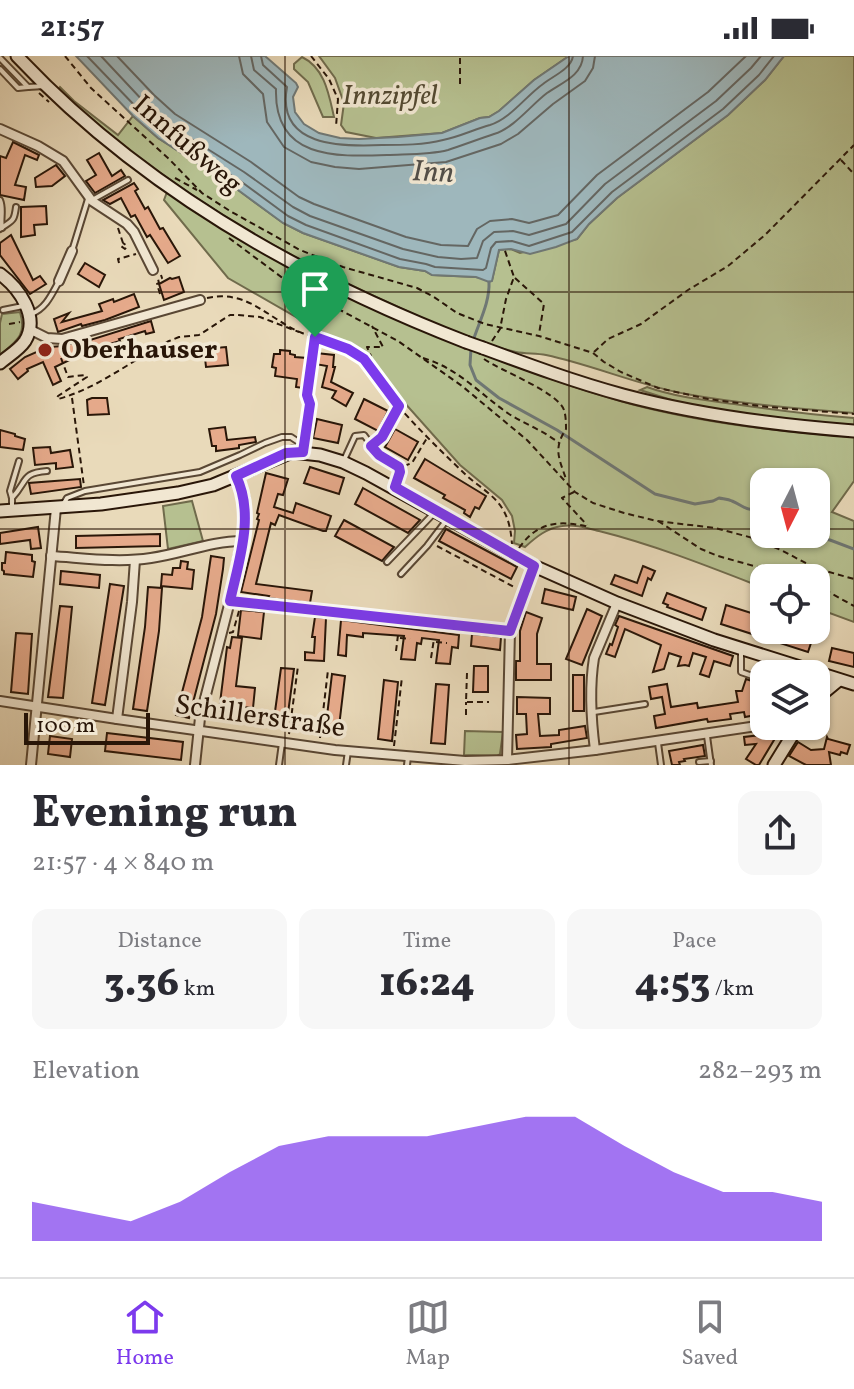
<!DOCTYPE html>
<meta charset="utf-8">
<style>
:root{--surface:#fff;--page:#f7f7f7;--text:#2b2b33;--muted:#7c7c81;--line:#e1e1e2;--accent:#7c3aed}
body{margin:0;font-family:Vollkorn,serif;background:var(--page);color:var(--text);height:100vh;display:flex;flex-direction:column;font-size:30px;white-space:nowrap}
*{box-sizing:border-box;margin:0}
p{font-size:26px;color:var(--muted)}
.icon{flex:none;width:44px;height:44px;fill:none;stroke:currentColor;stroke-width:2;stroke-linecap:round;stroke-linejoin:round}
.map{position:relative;height:709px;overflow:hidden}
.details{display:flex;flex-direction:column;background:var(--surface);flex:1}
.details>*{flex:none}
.needle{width:52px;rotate:186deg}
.fabs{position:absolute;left:750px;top:412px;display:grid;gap:16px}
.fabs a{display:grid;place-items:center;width:80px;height:80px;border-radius:16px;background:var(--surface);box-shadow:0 2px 6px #0004;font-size:40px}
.scale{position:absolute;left:24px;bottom:20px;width:126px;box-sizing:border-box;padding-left:8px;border:4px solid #291608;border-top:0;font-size:22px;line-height:28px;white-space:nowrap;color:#291608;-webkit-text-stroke:6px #f1e7d2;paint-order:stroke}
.pin{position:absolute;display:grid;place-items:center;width:68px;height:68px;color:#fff;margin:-82px -34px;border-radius:50% 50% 50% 0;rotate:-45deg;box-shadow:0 0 8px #0007}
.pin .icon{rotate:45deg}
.round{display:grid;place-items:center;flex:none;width:84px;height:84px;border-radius:16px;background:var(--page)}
.headline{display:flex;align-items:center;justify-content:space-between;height:136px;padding:0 32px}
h1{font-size:44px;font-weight:800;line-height:60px}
.stats{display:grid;grid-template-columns:repeat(3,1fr);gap:12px;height:136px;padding:8px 32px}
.stats div{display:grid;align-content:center;border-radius:16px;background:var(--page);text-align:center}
.stats b{font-size:40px;font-weight:800}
.stats small{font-size:22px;font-weight:400}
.stats p{font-size:22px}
.chart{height:224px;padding:16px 32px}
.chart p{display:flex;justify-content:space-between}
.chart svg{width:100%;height:144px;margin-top:8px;fill:var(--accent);opacity:.7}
.status{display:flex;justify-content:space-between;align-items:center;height:56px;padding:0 40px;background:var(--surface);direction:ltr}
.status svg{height:22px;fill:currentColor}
.menu{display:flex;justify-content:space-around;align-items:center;height:112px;border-top:2px solid var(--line);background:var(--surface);font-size:22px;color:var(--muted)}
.menu a{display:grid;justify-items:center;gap:4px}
.menu .current{color:var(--accent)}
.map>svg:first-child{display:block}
.green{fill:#b6c090;stroke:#706b4c;stroke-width:2;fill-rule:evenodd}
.water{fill:#9eb7bc;stroke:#6f7774;stroke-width:2}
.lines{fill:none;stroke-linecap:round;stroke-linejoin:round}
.shore{stroke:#646662;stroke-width:2}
.stream{stroke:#6f7774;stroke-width:3}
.building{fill:#e6aa8b;stroke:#291608;stroke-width:2}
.lane-casing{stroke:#594734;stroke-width:8}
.street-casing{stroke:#594734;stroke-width:12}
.secondary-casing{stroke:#291608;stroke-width:15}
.path{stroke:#291608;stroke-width:2;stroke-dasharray:6 4;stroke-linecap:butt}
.lane{stroke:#f1e7d2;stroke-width:4}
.street{stroke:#f1e7d2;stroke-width:8}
.secondary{stroke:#f1e7d2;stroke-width:11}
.secondary-bridge-casing{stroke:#291608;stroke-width:15;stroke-linecap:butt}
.secondary-bridge{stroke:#f1e7d2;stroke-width:11}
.route-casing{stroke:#fff;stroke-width:16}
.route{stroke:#7c3aed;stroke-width:10}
.grid{fill:none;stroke:#291608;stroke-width:2;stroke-opacity:0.55}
.poi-dot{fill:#8f2418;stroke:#f1e7d2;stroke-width:3}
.labels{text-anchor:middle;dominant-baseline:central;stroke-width:7;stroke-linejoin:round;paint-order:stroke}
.park-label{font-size:28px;font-style:italic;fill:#534931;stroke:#f1e7d2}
.street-label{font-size:28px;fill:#291608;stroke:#f1e7d2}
.poi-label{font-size:28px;font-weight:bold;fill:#291608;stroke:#f1e7d2;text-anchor:start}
.water-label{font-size:30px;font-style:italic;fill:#524e47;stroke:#f1e7d2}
</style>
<div class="status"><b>21:57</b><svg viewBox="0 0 49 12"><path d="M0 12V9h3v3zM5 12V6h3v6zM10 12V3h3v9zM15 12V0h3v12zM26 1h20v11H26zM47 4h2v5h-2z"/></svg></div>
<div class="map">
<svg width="854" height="709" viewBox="0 0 854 709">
<rect width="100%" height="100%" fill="#e9daba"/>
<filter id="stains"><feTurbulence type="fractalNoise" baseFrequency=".0025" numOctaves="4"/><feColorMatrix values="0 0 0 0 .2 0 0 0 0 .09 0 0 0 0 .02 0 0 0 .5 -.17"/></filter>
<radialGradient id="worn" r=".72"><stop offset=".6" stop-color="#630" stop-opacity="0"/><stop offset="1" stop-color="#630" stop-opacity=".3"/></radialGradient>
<g class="green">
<path d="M319,0H569L534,24L499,55L489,61L480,62L442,77L376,82L346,76L341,69L344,47L335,22Z"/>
<path d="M784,0H854V357C798,353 741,348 686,338C638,329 593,309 546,299C536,297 526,298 516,296C475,287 436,268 398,251C270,194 161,128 58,34L60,31L74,45L118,79L133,60L158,82L234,131L283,167L303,177L399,211L425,215L432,219L476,221L492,224L499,194L511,193L520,197L577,183L589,168L617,142L728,59L765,24Z"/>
<path d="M302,1C325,12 329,39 334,61H323L308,26L294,13V8Z"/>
<path d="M167,136C217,171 271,198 326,226C424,276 525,319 631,348C703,367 780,376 854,381V425L832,456L854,465V566L816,552V522H764V532C710,511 655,489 599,475C587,472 574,468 562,470C547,472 536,481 525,491L514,487L515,475L512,460L502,444L460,409L362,299L228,222L164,144ZM764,426H816V478H764Z"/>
<path d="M20,256C27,279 17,285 0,299V267L2,258Z"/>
<path d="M647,331C675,341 705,344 734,348C774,354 814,359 854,362V369L783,364L730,356L684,348L640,334Z"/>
<path d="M192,445L203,485L168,493L163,450Z"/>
<path d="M465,675L503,676L500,698L497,700L464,699Z"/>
</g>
<path class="water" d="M76,0H265L296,27L298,31L293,41L295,56L304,68L319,77L340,82L359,83L398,81L442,77L480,62L489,61L499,55L534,24L569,0H784L765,24L728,59L617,142L589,168L577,183L556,191L530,198L511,193L499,194L492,225L489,226L476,221L432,219L425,215L399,211L303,177L283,167L234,131L158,82L133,60Z"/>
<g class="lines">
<g class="shore">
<path d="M87,0L139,54L162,76L239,124L288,160L306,169L400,203L426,208L435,211L483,214L486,212L491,192L496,186L512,185L529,190L572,176L612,136L723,53L759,19L774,0"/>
<path d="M101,0L145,47L168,68L244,116L293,151L310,160L403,193L438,201L461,203L477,202L483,185L494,176L513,175L529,179L566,168L605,128L716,45L751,12L761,0"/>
<path d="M117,0L154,39L175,58L251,106L299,141L314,148L406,181L441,189L468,190L477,173L490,165L512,163L529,167L558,159L597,119L708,36L746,0"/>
<path d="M239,0L243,18L263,38L267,66L284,91L311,106L335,111L359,113L446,106L501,88L518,78L553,48L585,25L593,12L595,0"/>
<path d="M251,0L254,14L276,33C274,103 335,101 387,99C406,98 429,99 448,94C463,89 479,83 494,78C514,72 530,50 547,37C561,27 582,20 583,0"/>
<path d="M261,0L263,9L287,31C276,91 341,91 382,89C402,89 424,89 443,84C459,81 475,73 490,69C510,63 526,40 543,28C553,20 571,13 573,0"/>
</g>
<g class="stream">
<path d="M473,285C479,266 490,246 489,226"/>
<path d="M471,292L470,309L476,324L499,342L557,374L655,438L695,448L713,445L719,442C723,443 728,443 732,445C746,451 747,457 764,451"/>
<path d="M796,478L830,484L854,493"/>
</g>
</g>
<g class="building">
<path d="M13,86L39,99L37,104L25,99L15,129L26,131L24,144L0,139V100L6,102Z"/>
<path d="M99,97L112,120L121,114L125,120L95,137L86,125L96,119L87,104Z"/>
<path d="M56,109L65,120L52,130L36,131L35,122Z"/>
<path d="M134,127L138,133L135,135L145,153L148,151L160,173L163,172L180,200L168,207L150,179L147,181L135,159L131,161L121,142L110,148L103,144Z"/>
<path d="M46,150L47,168L34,169L35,179L21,181V151Z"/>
<path d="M11,179L33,224L40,220L46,228L30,238L0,199V187Z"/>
<path d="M85,207L105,219L99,231L78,218Z"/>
<path d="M179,221L184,236L164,244L159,228L170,222L172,223Z"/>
<path d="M134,238L139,251L105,264L82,270L81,268L58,276L54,263L69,257L62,266L102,255L99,248L113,243L114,246Z"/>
<path d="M151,265L154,276L146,278L145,275L119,283L120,285L110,288L112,293L101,296L102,298L92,300L90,294L55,311L61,325L53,329L43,306L27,313L28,315L18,323L10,313L25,301L50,290V291L63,290L84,284V286Z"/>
<path d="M226,291L228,309L206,311L204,293Z"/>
<path d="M280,294L290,295V298L295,299V301L307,302L303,332L296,331L297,323L275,320L276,312L272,311L274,298H280Z"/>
<path d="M316,297L334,299L333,311H335L331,326L353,337L346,350L332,342L336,335L322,331L327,310L315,308Z"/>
<path d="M92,342H107L109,358L88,359L87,344Z"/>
<path d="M364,343L388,355L378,375L355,363Z"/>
<path d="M317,363L342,369L338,387L313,382Z"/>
<path d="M225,371L227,384L255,381L256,386L239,389V392L216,395V390H212L209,373Z"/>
<path d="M395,373L418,386L408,404L385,391Z"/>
<path d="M0,374L15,378V380L25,383L23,394L0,391Z"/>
<path d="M50,391L51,397L70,394L73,411L56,413V407L35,409L33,392Z"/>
<path d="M425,403L486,440L479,453L475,451L470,461L464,457L465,454L443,442L445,439L414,422Z"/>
<path d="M310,411L344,422L339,438L304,427Z"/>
<path d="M266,417L288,423L283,439L278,438L274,451L293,457L296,447L331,460L326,475H323L279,459L275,469L271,467L256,528L312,535L310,547L268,542L269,540L241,536L259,464L257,463L259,458L257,457Z"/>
<path d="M80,423L81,431L31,438L29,427Z"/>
<path d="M363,432L420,464L408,477L355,448Z"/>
<path d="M344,464L394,491L382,505L335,480Z"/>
<path d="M38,471L41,492L31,493L30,484L0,488V477Z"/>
<path d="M446,473L517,511L511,523L439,485Z"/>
<path d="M160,478V490L76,492V480Z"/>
<path d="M6,496L32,499V505L35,506L33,521L4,518V515L2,514V507H5Z"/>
<path d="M211,500L224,502L223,513L216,558L189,662L176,659L202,561Z"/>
<path d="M181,505L188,506L187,513L194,514L192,533L161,530L162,518L172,519L173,512H180Z"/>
<path d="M643,510L655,515L651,524L648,522L642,540L611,528L615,519L637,527Z"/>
<path d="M61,515L100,519L99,532L60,528Z"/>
<path d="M110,528L124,530L105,649L92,647Z"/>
<path d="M148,531L162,532L159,575L147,655L133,653L145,571Z"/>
<path d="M545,533L576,541L573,554L542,547Z"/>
<path d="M667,537L706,552L702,564L667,551L668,549L663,547Z"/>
<path d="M726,549L764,561V574H802L814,578L808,596L721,568Z"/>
<path d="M60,550L72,551L63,642L48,641Z"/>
<path d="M587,553L602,560L582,609L566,603Z"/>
<path d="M241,554L264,556L261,583L238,580Z"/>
<path d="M526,556L542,562L537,578V608H551V624H516V605H520V575Z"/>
<path d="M619,560L733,600L730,610L714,605L709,621L700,618L706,601L693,597L689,610L685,609L678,610L681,601L669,597L664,613L653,616L661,589L625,573L615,601L606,598L610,588L612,589L618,571L615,569Z"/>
<path d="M315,561L326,562L324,605L305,604V596L314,597L315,581H312Z"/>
<path d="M341,564L459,579L458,592L452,591L450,608L436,607L439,584L422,582L421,588L417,587L415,604L401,603L404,580L363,577V581L347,579L346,600L338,599Z"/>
<path d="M16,577L32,578L28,638L11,636Z"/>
<path d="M472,578L501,581L500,594L471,590Z"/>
<path d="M232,581L242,582L236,630L255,632L253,652L233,650L231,664L218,663L227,591L230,592Z"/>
<path d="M832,592L854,597V611L829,605Z"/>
<path d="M474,610H488V636H473Z"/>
<path d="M281,612L294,613L286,672L273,670Z"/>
<path d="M332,618L345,620L338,679L325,677Z"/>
<rect x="573" y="619" width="11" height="36"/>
<path d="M746,623L764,629V643L758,642L761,658L745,661L744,656L730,658L731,663L708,666L707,663L656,672L654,660L665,658L662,641L651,643L649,631L667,628L671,651L697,647L698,652L738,646L736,635H742Z"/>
<path d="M384,624L398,626L392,685L378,683Z"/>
<path d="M436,628L449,629L445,688L431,687Z"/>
<path d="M517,641L550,642V658H538L540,680L559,679V674L585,670L587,682L551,688V691L517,693L516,679L527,678L526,658H517Z"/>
<path d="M107,677L183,686L181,704L105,695Z"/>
<path d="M762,677L774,684L759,709H756L746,703L756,688L745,689L744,681L761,679Z"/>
<path d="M50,680L72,683L70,701L48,698Z"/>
<path d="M827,681L828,683L850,689L847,698L841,696L840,699L829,696L831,709H806L789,700L798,686L811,694L824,693Z"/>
<path d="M703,689L705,700L684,703L685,705L679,706L680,709H672L669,695Z"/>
</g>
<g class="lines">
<defs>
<g id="lane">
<path d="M0,2L28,31L45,30"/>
<path d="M0,13L18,32L28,31"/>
<path d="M94,143L128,124"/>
<path d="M0,144C4,153 0,163 2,172"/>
<path d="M0,173C12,164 14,167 16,151"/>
<path d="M72,195L88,143"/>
<path d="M3,254L23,250"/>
<path d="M31,258C45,253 51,240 58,227"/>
<path d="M303,390L310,348"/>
<path d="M344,404L355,380L364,379L379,399L399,411L400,416L395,431"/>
<path d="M12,442C28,425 21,417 47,415"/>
<path d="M63,449L67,442L85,435L200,416L240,399L265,387L282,381H291L303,389"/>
<path d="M12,453V442L10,435L19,405"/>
<path d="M387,506L435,456"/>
<path d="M401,518L427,490L446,465"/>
<path d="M741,595V616L764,624"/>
<path d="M776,618L784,607"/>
<path d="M594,656L645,648"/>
<path d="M707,680L711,709"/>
<path d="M658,687L661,709"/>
<path d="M699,706L711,705"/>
<path d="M279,709L282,687"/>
<path d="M346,709L348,695"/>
<path d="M407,709L408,701"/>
</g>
<g id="street">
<path d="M0,73L38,90L63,105L92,145L127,168L134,176L153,214"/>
<path d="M59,225L72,195"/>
<path d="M29,273L47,282L62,283L200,244"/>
<path d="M51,500C84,502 118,507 151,502C181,498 211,485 242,485"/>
<path d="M230,545L510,575"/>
<path d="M0,645L117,663L335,694L465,705L507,704L595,694L764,669"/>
<path d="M117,663L132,546L135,504"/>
<path d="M595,694C591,663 589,633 594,602L617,547"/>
<path d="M507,704L510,575L534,510"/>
<path d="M31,709L56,452"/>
<path d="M195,709L200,662L230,545L245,467V443L236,420"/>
</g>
<g id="secondary">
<path d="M17,0C139,130 301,222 466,286"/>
<path d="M0,218C19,232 40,261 25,285C19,294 8,300 0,307"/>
<path d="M483,292C529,309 575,326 623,339C698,359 776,369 854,375"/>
<path d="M0,455L101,448L178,437L213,429L292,396L320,399L343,406L366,417L534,510L617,547L714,584L854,628"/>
<path d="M816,643L839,624"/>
<path d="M774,709L798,670"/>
</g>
</defs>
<use href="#lane" class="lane-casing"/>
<use href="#street" class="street-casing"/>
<use href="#secondary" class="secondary-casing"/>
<g class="path">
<path d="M65,0L91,32L169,103L202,137L230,155L300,194L343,211L417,232L434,241L457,257L485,268L539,280L593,297L604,306L621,316L658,332L708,343L768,351L854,358"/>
<path d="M311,0L329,23L338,43L336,71"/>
<path d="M460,28V0"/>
<path d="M39,37L49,46"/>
<path d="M841,104L854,118"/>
<path d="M175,122L197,134"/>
<path d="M118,172L123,187L121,190L125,193L127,190L123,187"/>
<path d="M229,182L288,226L398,285L462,330L527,384L575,436L593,447L624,457L657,465L715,472L753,482L783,495L815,512L854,523"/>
<path d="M119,207L118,203L136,198"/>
<path d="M515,222L544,248L539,278"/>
<path d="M160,238L157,228L159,227L158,223L162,222L161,219"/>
<path d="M207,242C248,233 268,263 302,277C321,285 343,287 360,300C374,311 382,330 393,344C414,369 442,396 466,419C478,430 494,439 502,452C509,463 511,475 512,488"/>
<path d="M9,268L20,266"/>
<path d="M492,285L500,273L506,243L514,221L504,192"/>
<path d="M594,296L608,283L641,268L688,234L728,210L765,179L854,89"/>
<path d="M358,297L371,300L367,291H383L372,270"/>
<path d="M61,302L68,321L85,319L87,321L58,340L57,342L58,343C99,332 132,304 169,285L179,281L199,279L230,259H237L260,261L299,276"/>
<path d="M423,302C458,312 480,338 509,358C525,368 544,375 559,387"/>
<path d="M484,303C501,315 558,336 564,354C566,360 566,368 566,373C553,393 559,402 566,423"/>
<path d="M72,342L84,430"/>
<path d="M308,343L307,339L315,282"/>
<path d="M375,386L382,381L398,352"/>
<path d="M404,410L412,407L427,382"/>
<path d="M574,436L562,442L587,469"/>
<path d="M658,465L701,493L718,500L797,522"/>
<path d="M437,490L516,532"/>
<path d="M519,492C538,465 560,464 589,471"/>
<path d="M816,529L854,550"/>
<path d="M229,577L233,576L239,555"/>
<path d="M400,582L410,583"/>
<path d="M436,586L447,587"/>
<path d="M396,595L398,579"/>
<path d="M431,602L434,583"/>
<path d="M467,617L466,646H489"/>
<path d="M466,659V646"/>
<path d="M289,678L298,610"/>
<path d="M320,682L328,614"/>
<path d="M394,690L402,621"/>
</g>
<use href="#lane" class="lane"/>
<use href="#street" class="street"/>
<use href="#secondary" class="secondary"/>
<defs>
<path id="secondary-bridge" d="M466,286L483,292"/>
</defs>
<use href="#secondary-bridge" class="secondary-bridge-casing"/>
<use href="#secondary-bridge" class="secondary-bridge"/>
</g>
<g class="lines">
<defs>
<path id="route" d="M315,281L348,293L364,303L399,350L382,381L371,390L379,399L399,411L400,416L395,431L534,510L510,575L230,545C239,504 255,459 236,420L286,397L303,396L310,348L307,339Z"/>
</defs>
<use href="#route" class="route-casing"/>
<use href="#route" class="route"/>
</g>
<path class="grid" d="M285,0V709M569,0V709M0,236H854M0,473H764M816,473H854"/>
<circle class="poi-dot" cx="45" cy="294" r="8"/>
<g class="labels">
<g class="park-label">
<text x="390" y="40">Innzipfel</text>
</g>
<g class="street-label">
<text transform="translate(187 89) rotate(41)">Innfußweg</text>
<text transform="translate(260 661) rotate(8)">Schillerstraße</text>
</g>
<g class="poi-label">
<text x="61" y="294">Oberhauser</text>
</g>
<g class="water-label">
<text transform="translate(433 117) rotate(3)">Inn</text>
</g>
</g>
<rect width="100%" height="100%" filter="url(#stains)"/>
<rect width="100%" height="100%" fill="url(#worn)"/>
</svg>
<div class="fabs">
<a><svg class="needle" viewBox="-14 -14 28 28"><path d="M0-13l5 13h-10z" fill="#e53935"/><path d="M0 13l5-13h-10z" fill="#7c7c81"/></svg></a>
<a><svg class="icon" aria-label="locate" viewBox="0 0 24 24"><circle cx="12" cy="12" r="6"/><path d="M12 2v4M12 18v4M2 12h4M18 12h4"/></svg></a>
<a><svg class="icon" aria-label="layers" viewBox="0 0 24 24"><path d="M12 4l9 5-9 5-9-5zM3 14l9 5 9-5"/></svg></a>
</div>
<div class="scale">100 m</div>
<div class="pin" style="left:315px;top:281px;background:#1e9e55"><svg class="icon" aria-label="arrive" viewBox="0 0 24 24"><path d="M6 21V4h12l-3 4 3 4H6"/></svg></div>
</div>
<section class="details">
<div class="headline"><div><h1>Evening run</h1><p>21:57 · 4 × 840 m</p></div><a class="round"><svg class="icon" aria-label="share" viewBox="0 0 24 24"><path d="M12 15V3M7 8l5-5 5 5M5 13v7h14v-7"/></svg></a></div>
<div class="stats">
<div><p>Distance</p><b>3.36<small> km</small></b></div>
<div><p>Time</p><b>16:24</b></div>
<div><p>Pace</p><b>4:53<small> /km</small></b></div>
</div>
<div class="chart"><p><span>Elevation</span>282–293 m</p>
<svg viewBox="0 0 160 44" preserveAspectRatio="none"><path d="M0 44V32L10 35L20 38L30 32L40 23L50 15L60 12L70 12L80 12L90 9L100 6L110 6L120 15L130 23L140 29L150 29L160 32V44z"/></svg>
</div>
</section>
<nav class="menu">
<a class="current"><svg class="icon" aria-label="home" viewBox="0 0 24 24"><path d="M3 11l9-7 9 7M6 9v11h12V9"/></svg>Home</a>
<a><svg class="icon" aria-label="map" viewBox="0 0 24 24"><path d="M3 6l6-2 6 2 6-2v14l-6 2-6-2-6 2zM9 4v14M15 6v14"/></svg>Map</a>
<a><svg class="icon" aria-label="saved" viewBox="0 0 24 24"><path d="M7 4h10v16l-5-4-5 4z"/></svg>Saved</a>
</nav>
